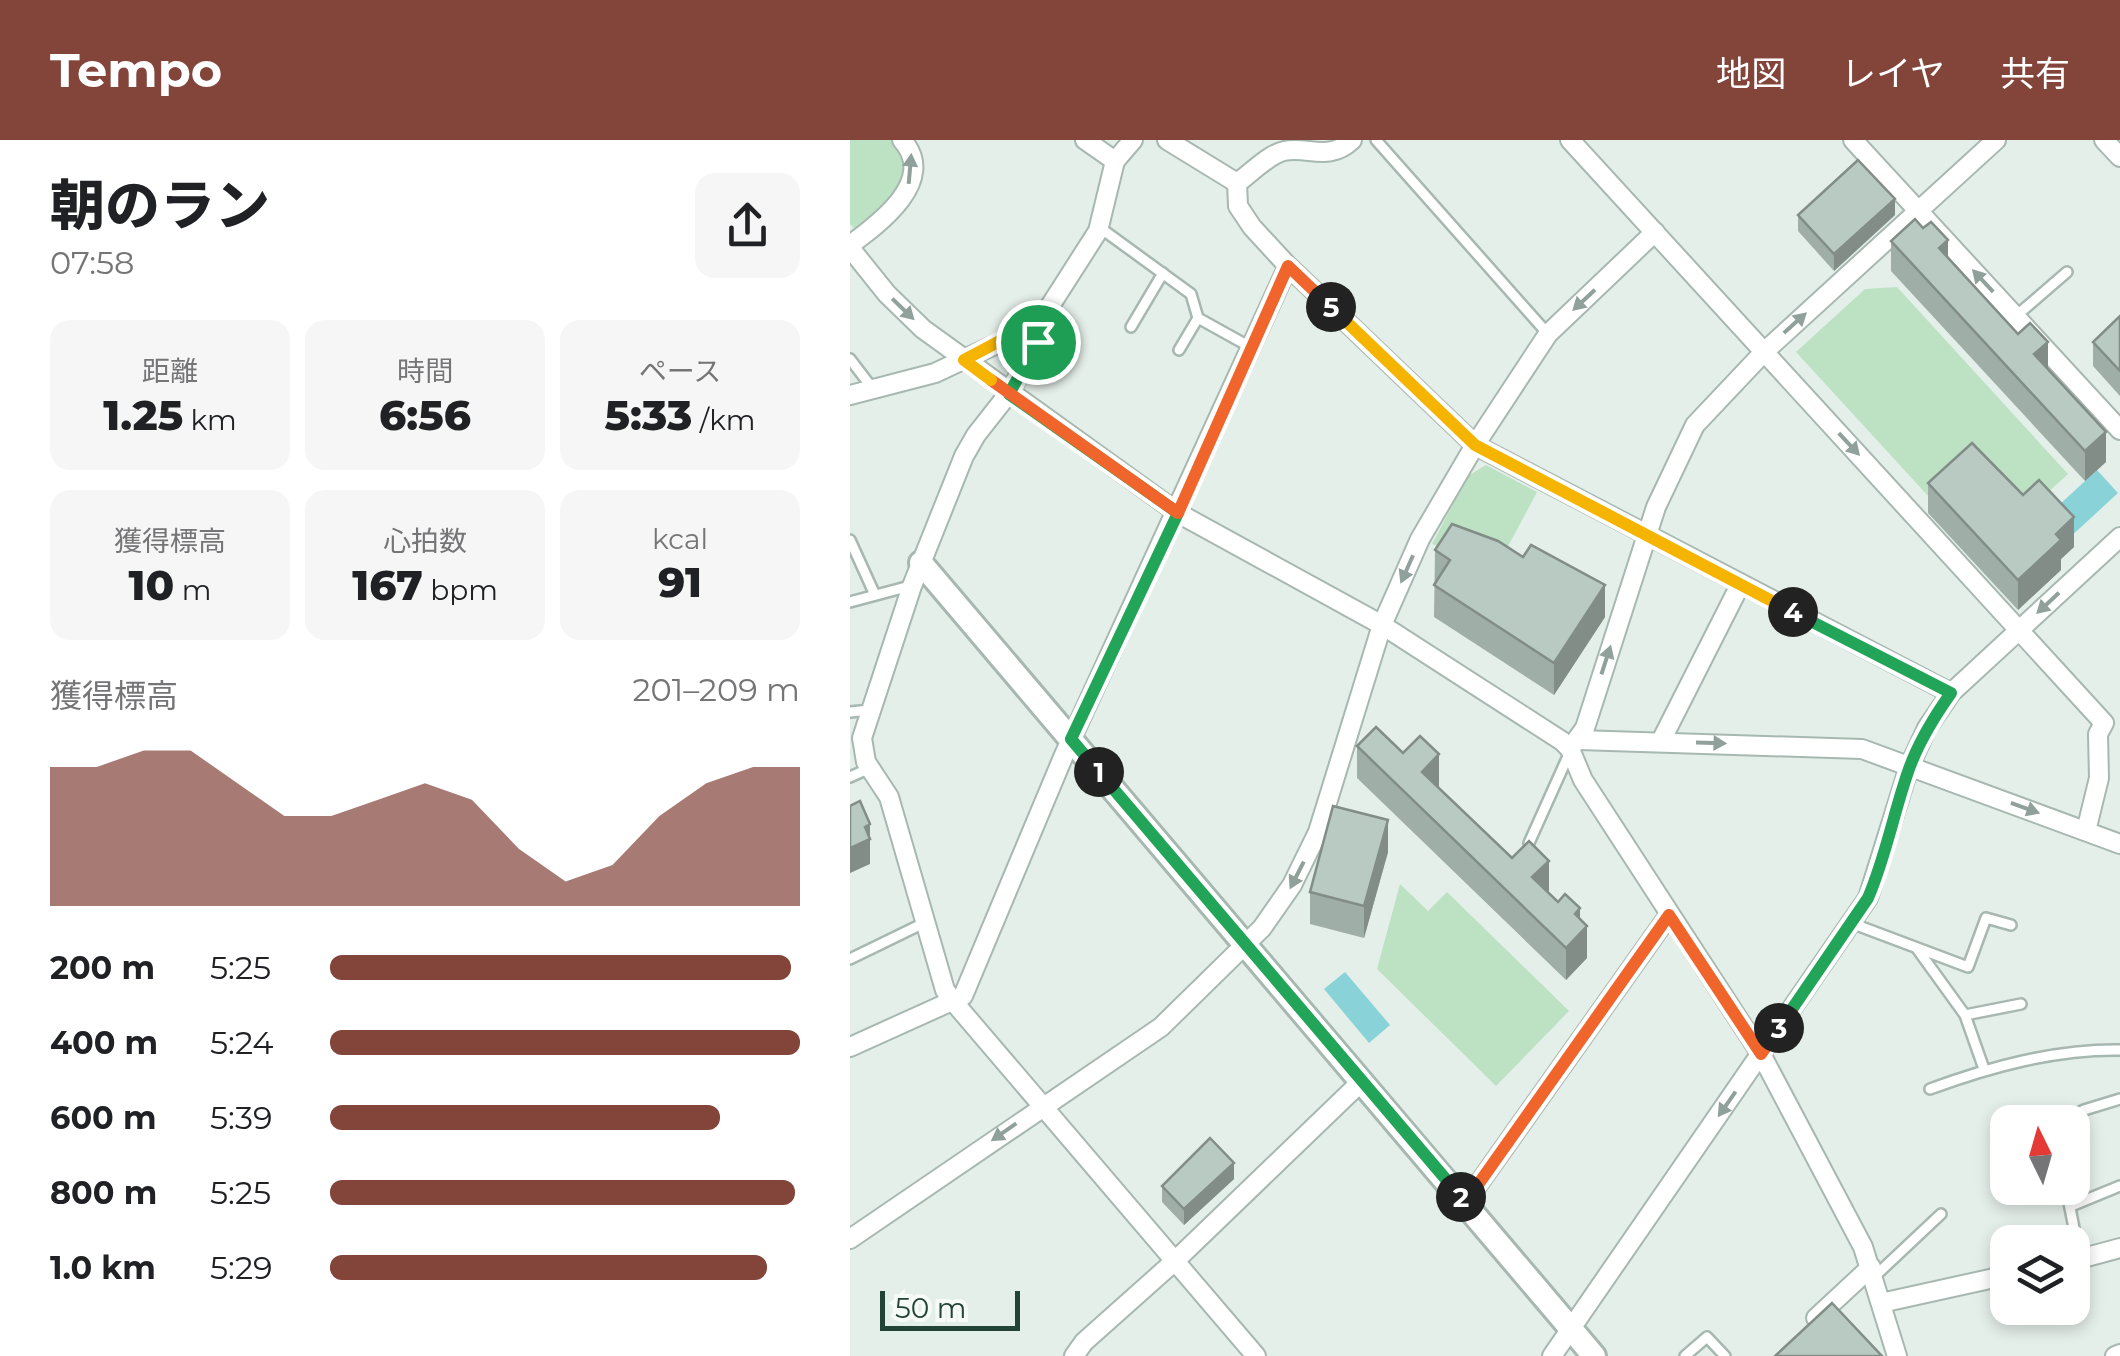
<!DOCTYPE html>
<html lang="ja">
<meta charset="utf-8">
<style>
:root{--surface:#fff;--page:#f6f6f6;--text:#202124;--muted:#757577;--accent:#83443a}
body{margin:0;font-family:Montserrat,"Noto Sans JP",sans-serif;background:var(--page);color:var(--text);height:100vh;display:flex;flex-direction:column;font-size:38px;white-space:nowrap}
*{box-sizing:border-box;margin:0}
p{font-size:32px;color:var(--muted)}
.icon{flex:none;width:55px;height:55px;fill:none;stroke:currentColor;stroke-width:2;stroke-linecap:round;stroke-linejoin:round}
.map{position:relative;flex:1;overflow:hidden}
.sheet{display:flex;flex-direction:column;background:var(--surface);width:850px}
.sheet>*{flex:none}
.needle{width:65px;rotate:355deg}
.controls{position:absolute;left:1140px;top:965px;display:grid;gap:20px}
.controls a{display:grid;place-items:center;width:100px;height:100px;border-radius:20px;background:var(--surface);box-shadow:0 5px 15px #0003;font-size:50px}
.scale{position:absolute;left:30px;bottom:25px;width:140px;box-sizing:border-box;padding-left:10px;border:5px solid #224337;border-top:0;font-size:28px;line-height:35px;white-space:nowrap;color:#224337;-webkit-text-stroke:8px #f6fbf8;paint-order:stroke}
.pin{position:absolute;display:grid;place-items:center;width:85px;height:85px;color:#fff;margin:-42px;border:5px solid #fff;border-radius:50%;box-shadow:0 2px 10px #0007}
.km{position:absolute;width:50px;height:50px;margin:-25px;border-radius:50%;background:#222;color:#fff;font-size:28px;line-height:50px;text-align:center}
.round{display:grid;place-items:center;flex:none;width:105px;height:105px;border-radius:20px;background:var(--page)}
.head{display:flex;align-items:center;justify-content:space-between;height:170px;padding:0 50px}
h1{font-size:55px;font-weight:800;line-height:75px}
.metrics{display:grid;grid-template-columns:repeat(3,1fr);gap:15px;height:170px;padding:10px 50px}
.metrics div{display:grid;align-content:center;border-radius:20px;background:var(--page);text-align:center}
.metrics b{font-size:42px;font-weight:800}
.metrics small{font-size:28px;font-weight:400}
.metrics p{font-size:28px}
.chart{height:280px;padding:20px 50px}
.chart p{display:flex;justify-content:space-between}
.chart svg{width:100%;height:180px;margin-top:10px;fill:var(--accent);opacity:.7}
ul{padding:0 50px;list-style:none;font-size:32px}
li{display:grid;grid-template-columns:160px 120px 1fr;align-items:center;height:75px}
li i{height:25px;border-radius:12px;background:var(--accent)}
header{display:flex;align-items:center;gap:60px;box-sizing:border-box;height:140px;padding:0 50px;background:var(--accent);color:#fff}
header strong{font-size:48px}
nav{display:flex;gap:55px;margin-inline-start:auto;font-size:35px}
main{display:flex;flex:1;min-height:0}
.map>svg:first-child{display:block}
.green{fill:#bce2c3}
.water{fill:#89d3d8}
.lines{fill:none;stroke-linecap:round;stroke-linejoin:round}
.service-casing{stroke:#a7b8b0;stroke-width:14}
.minor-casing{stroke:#a7b8b0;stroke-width:22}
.tertiary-casing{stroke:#a7b8b0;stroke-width:28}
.service{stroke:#fff;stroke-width:9}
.minor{stroke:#fff;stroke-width:18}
.tertiary{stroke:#fff;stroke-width:22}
.wall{fill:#9faea7}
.shaded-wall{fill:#828d88}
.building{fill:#b9cac2;stroke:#828d88;stroke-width:2.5}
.oneway{fill:#90a19b}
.split-1-casing{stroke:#fff;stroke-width:20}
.split-2-casing{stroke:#fff;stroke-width:20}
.split-3-casing{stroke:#fff;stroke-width:20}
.split-4-casing{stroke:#fff;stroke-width:20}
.split-5-casing{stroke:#fff;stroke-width:20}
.split-6-casing{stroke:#fff;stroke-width:20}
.split-7-casing{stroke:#fff;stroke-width:20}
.split-1{stroke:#22a559;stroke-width:12}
.split-2{stroke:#22a559;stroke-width:12}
.split-3{stroke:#f0652b;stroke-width:12}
.split-4{stroke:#22a559;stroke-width:12}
.split-5{stroke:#f5b400;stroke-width:12}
.split-6{stroke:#f0652b;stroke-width:12}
.split-7{stroke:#f5b400;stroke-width:12}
</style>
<header>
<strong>Tempo</strong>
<nav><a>地図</a><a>レイヤ</a><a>共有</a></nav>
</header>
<main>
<section class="sheet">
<div class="head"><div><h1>朝のラン</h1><p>07:58</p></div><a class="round"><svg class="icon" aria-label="share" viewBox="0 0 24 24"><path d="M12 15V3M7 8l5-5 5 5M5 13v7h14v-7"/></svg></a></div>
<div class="metrics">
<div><p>距離</p><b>1.25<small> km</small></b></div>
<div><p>時間</p><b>6:56</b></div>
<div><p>ペース</p><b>5:33<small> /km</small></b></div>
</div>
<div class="metrics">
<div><p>獲得標高</p><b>10<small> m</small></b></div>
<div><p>心拍数</p><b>167<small> bpm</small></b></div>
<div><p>kcal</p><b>91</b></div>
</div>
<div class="chart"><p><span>獲得標高</span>201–209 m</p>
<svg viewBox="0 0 160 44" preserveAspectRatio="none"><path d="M0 44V10L10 10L20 6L30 6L40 14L50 22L60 22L70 18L80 14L90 18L100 30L110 38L120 34L130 22L140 14L150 10L160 10V44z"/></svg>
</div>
<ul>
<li><b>200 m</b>5:25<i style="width:98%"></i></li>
<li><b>400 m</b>5:24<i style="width:100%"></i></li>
<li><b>600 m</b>5:39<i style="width:83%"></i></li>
<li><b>800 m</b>5:25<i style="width:99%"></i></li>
<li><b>1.0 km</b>5:29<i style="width:93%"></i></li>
</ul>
</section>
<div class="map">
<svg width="1270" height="1216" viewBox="0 0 1270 1216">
<rect width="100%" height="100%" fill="#e5efe9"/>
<g class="green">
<path d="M0,0H42C77,38 35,66 7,91L0,84Z"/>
<path d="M1047,147L1218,334L1173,375L1079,357L946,212L1015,149Z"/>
<path d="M636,325L687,352L647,427L582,404L618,336Z"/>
<path d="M550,744L578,771L597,752L719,871L646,946L527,829Z"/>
</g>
<g class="water">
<path d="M1247,330L1268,353L1217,400L1196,377Z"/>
<path d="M495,832L540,885L519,903L474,849Z"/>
</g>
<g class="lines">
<defs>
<g id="service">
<path d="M526,0L698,194"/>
<path d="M249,87L341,154L348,178L329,210"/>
<path d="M1166,176L1217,132"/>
<path d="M348,178L402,208"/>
<path d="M281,187L313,133"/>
<path d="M0,219L23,249"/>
<path d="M0,400L25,455"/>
<path d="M0,462L60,446"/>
<path d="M0,572L20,570"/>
<path d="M0,637L20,628"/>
<path d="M679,703L719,614"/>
<path d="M1001,783L1118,827L1136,778L1161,785"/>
<path d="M1068,810L1115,875L1171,864"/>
<path d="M0,819L76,782"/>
<path d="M1115,875L1134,929"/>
<path d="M1080,949C1140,927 1205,909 1270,910"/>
<path d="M1212,982L1234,970L1270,959"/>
<path d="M1216,1048L1230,1118"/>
<path d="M1221,1066L1270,1046"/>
<path d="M1024,1137L1091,1074"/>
<path d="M835,1216L857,1197L875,1216"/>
</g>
<g id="minor">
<path d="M235,0L265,21L248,91L193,177L188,202L159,253L126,295L114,316L62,446L12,598L16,622L39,657L95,850L102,860L406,1216"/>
<path d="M317,0L387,43L388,66L402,87L438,126L625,305L1101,553"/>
<path d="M720,0L1254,583L1248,594L1249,638L1236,691"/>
<path d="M1003,0L1270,290"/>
<path d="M1254,0L1270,17"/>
<path d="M265,21L283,0"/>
<path d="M387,43C400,34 419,14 434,11C458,6 479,22 502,0"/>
<path d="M0,105C30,83 88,40 52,0"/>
<path d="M0,108L37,154L73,189L328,373L532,485L712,601L720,609L733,640L911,914L1013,1107L1047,1216"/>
<path d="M0,255L85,233L155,200L193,177"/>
<path d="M729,600L1012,609L1270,704"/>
<path d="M811,601L890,445"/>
<path d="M720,609L735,588L806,367L845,285L914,212L1146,0"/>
<path d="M0,907L113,856L214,615L438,126"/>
<path d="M615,1063L819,775"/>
<path d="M0,1099L311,887L412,788L442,745L468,692L532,485L570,399L625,305L698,194L805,92"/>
<path d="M1222,1121L1270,1108"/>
<path d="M1031,1163L1158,1135"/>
<path d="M966,1178L1021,1127"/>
<path d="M224,1216L234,1202L326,1120L512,941"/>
<path d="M702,1216L1018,758L1059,627L1077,588L1101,553L1270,397"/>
<path d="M1265,1216L1270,1214"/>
</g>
<path id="tertiary" d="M71,423L744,1216"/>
</defs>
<use href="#service" class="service-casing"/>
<use href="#minor" class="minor-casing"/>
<use href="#tertiary" class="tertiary-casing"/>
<use href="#service" class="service"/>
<use href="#minor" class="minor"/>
<use href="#tertiary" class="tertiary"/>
</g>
<g class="wall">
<path d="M948,75H1045L984,131L948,91Z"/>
<path d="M1073,88L1198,229L1256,322L1235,341L1041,131V101Z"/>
<path d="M1270,176V256L1243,226V202Z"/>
<path d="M1078,343L1224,407L1211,419V430L1168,470L1078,373Z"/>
<path d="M585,410L673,417L755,477L704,555L584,477Z"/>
<path d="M507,606L589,646L588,647L708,762L730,779L737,818L716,840L507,638Z"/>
<path d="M538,712L514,798L460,784V752Z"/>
<path d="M384,1039L334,1085L312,1062V1046Z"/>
</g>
<g class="shaded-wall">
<path d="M1045,59V75L984,131V114Z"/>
<path d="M1098,100V130L1089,108Z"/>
<path d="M1198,202V232L1184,214Z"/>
<path d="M1256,292V322L1235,341V311Z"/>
<path d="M1224,377V407L1211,419V430L1168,470V440L1206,394Z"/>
<path d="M755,445V477L704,555V523Z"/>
<path d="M589,614V646L572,664V632Z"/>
<path d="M538,680V712L514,798V766Z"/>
<path d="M20,684V724L0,733V708L15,687Z"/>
<path d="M699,721V753L682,737Z"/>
<path d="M730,768V793L737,786V818L716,840V808L725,774Z"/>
<path d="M384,1023V1039L334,1085V1069Z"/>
</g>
<g class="building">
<path d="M1008,20L1045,59L984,114L948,75Z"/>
<path d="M1065,79L1073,88L1081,82L1098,100L1089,108L1168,194L1180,183L1198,202L1184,214L1256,292L1235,311L1041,101Z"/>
<path d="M1270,176V231L1243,202Z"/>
<path d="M1122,303L1173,355L1189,340L1224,377L1206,394L1211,400L1168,440L1078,343Z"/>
<path d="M602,384L648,401L673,417L681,405L755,445L704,523L584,445L600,420L585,410Z"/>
<path d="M526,587L553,613L570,596L589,614L572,632L662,718L679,701L699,721L682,737L708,762L715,754L730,768L725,774L737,786L716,808L507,606Z"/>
<path d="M10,661L20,684L15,687L20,699L0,708V666Z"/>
<path d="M483,666L538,680L514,766L460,752Z"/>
<path d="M360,998L384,1023L334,1069L312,1046Z"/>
<path d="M982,1163L1032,1216H925Z"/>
</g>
<defs><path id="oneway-solid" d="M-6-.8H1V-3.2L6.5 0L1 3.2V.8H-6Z" transform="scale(2.5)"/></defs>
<g class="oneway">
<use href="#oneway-solid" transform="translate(60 29) rotate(-85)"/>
<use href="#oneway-solid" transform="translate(1133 141) rotate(-133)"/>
<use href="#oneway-solid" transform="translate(734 160) rotate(137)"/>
<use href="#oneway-solid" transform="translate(53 169) rotate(44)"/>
<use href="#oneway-solid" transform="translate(945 183) rotate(-42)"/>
<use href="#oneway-solid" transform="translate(999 304) rotate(47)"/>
<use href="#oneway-solid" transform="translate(557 429) rotate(114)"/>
<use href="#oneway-solid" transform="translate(1198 463) rotate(137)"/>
<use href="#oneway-solid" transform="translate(756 520) rotate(-72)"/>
<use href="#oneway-solid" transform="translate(861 603) rotate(2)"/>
<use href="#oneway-solid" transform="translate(1175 668) rotate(20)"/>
<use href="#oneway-solid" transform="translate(447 735) rotate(117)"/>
<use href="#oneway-solid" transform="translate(877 964) rotate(125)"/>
<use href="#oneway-solid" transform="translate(154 992) rotate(145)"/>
</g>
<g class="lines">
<defs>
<path id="split-1" d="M188,202L159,254L328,373L221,599L249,632"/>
<path id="split-2" d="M249,632L611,1057"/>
<path id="split-3" d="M611,1057L615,1063L819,775L911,914L929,888"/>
<path id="split-4" d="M929,888L1018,758C1036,716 1044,671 1059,629C1069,601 1084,577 1101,553L943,472"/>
<path id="split-5" d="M481,167L625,305L943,472"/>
<path id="split-6" d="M141,240L328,373L438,126L481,167"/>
<path id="split-7" d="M141,240L114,220L193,178L188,202"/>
</defs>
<use href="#split-1" class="split-1-casing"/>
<use href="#split-2" class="split-2-casing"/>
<use href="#split-3" class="split-3-casing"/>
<use href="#split-4" class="split-4-casing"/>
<use href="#split-5" class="split-5-casing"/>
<use href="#split-6" class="split-6-casing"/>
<use href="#split-7" class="split-7-casing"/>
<use href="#split-1" class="split-1"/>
<use href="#split-2" class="split-2"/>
<use href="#split-3" class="split-3"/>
<use href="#split-4" class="split-4"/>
<use href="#split-5" class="split-5"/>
<use href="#split-6" class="split-6"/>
<use href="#split-7" class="split-7"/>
</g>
</svg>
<div class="controls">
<a><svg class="needle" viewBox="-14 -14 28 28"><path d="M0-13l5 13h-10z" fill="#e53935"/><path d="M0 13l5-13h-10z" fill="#757577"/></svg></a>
<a><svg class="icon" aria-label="layers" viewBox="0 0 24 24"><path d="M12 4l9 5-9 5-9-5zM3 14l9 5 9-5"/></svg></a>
</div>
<div class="scale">50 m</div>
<div class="pin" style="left:188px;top:202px;background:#1e9e55"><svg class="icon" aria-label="arrive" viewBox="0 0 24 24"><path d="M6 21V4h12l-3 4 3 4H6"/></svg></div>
<b class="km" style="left:249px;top:632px">1</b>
<b class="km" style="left:611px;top:1057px">2</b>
<b class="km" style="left:929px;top:888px">3</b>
<b class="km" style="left:943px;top:472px">4</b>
<b class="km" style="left:481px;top:167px">5</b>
</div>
</main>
